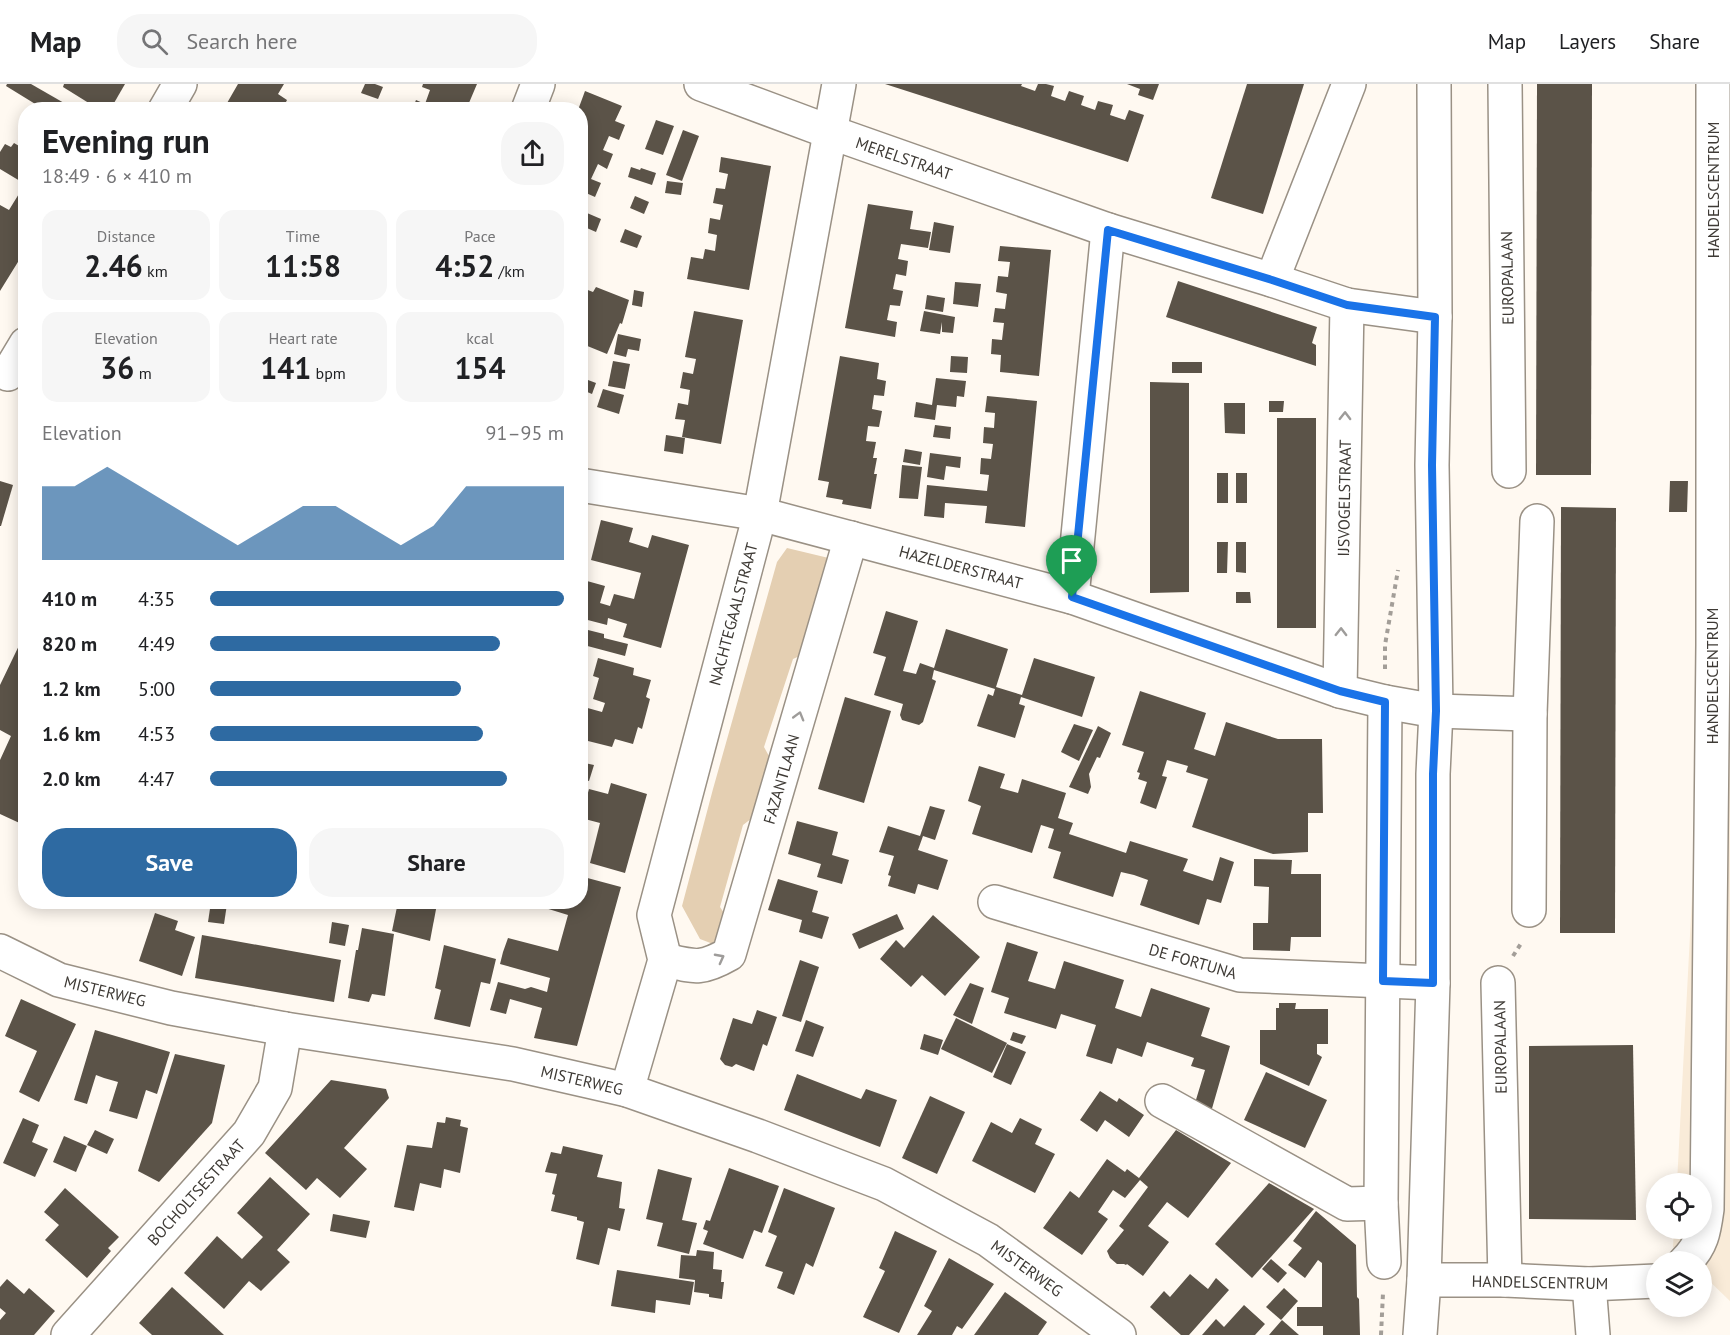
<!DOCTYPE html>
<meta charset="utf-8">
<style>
:root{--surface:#fff;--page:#f6f6f6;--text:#202124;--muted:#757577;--line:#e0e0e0;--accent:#2e6aa2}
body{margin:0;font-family:"PT Sans",sans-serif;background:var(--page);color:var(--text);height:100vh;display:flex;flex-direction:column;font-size:22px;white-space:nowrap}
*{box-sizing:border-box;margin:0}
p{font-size:20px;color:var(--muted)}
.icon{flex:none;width:33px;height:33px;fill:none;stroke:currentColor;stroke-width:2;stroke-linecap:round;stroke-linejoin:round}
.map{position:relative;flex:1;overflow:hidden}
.sheet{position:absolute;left:18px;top:18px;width:570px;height:807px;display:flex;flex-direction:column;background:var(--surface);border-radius:24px;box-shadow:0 3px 15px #0003}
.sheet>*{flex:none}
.fabs{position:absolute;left:1646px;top:1089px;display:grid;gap:12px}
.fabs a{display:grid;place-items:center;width:66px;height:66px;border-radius:50%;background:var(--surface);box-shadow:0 3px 15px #0003;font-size:30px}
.pin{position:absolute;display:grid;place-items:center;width:51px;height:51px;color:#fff;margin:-62px -26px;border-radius:50% 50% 50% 0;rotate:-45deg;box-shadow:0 0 6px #0007}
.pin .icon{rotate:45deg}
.round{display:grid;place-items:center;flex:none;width:63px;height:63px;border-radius:24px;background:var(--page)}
.overview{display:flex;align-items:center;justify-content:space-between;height:102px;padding:0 24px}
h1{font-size:33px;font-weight:800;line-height:45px}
.metrics{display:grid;grid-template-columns:repeat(3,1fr);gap:9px;height:102px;padding:6px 24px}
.metrics div{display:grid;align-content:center;border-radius:15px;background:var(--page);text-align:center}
.metrics b{font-size:30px;font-weight:800}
.metrics small{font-size:16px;font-weight:400}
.metrics p{font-size:16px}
.chart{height:168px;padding:12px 24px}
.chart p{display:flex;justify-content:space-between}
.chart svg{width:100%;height:108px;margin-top:6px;fill:var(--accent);opacity:.7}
.button{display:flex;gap:12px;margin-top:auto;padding:12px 24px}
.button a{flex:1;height:69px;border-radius:24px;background:var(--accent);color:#fff;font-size:24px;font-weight:800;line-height:69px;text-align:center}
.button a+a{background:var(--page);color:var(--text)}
ul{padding:0 24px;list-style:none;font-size:20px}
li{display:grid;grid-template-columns:96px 72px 1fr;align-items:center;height:45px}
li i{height:15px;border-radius:8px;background:var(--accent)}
header{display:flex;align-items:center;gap:36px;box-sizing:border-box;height:84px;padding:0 30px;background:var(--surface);border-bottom:2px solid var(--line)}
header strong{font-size:28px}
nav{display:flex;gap:33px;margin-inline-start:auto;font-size:21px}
.search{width:420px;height:54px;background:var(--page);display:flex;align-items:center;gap:15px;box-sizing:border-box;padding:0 21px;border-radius:24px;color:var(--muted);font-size:22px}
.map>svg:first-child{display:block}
.built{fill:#f9ebd8}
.green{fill:#e4cfb2}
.building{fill:#5b5348}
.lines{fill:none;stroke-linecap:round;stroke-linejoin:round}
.minor-casing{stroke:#9a9185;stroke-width:36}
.path{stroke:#a39e98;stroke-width:4;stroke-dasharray:4.5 4.5;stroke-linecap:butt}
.minor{stroke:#fff;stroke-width:33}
.oneway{stroke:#9e9c9a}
.route-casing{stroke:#fff;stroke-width:12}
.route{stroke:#1a73e8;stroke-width:8}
.labels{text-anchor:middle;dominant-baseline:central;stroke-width:6;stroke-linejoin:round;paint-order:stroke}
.street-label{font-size:16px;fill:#3e3a35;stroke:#fff}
</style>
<header>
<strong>Map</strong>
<div class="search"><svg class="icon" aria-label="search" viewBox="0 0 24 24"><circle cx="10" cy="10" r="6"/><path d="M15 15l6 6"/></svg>Search here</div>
<nav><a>Map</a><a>Layers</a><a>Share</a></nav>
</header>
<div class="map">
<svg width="1730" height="1251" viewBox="0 0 1730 1251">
<rect width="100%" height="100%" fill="#fff9f1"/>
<path class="built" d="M1730,87V1217L1701,1189V1178L1689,1177L1673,1163L1674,1145L1701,1144V1100L1677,1099Z"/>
<path class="green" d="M787,464L837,476L811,567L793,575L764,663L775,683L760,728L743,741L720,823L728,835L721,863L700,855L682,822L713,705L777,478Z"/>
<g class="building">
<path d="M7,0H31L71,23L70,26H45L6,2Z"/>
<path d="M64,0H125L110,26H100L63,3Z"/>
<path d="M238,0H284L278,10L287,16L282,26H223Z"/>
<path d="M365,0H375L383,3L378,15L361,9Z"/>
<path d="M423,0H477L466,26H412L416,16L425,20L430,6L422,3Z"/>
<path d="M885,0H1022L1021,2L1035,7L1038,0H1046L1054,2L1051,12L1065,17L1069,7L1084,12L1081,21L1095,26L1098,17L1113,21L1110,31L1125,36L1129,26L1144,31L1128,78Z"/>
<path d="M1127,0H1159L1153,16L1138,11L1140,5Z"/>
<path d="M1247,0H1304L1263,130L1211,114Z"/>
<path d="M1537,0H1592L1591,391H1536Z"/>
<path d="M585,7L622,22L615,37L625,41L619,56L609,52L603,66L613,70L607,85L598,80L591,95L601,99L595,113L586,109L581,121L580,26H578Z"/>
<path d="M656,36L674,42L663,71L645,65Z"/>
<path d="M683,46L699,52L682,97L666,91Z"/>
<path d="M14,59L26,66V77L23,81L26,83V165L0,207V121L9,126L25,100L0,85V68L5,60L11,63Z"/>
<path d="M721,73L771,82L749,206L687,195L691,173L703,175L705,165L715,167L717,151L708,149L710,134L720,136L723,121L713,119L716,104L725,105L728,90L719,88Z"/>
<path d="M631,83L640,86L641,84L656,89L652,101L628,93Z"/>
<path d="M667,97L683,99L681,111L665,109Z"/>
<path d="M635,112L649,118L644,130L630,124Z"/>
<path d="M868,120L913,127L910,145L931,148L928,164L901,160L898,175L908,177L906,192L896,190L893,205L903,207L900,222L890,221L887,236L897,238L895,253L845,244Z"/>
<path d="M580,126L601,135L596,148L580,141Z"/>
<path d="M934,138L954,142L950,169L929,166Z"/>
<path d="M625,145L642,152L637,164L620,158Z"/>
<path d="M1000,162L1051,166L1039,292L1000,288L1001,271L991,270L992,255L1002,256L1004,239L993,238L995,224L1005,225L1007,210L996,208L998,192L1008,193L1010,178L998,177Z"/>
<path d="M1178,197L1317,243L1312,259L1316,261V282L1166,233Z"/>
<path d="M955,198L981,200L978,223L953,220Z"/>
<path d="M580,203L593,208L596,203L629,216L622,240L620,239L607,270L580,259L582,249L580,248Z"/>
<path d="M634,206L644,208L642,223L632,221Z"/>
<path d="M927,211L945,214L943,228L925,225Z"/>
<path d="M694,227L743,236L721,360L682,353L685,336L675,335L678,319L688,321L690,306L680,304L683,288L693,290L696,275L685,273Z"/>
<path d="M924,227L955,233L953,249L942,248V238L940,250L920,247Z"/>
<path d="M618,250L641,255L639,267L628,265L626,273L614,270Z"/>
<path d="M840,272L879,279L877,295L886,297L884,312L874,311L872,325L882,327L879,343L868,342L866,357L876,358L873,374H877L874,390H877L871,425L842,420L843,416L826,413L829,398L818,396Z"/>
<path d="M951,272L968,273L967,289L950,288Z"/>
<path d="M613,277L630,280L625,305L608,302Z"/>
<rect x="1172" y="278" width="30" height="11"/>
<path d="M580,293L596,299L592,310L580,305Z"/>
<path d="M936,294L966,297L964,313L957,312L956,323L937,321L935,336L914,333L916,318L932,321Z"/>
<path d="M1150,298L1189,299V508L1150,509Z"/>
<path d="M603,305L624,311L619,330L597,323Z"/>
<path d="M987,312L1037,317L1025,443L985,439L987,422L945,419L944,434L924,432L927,401L987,407L989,391L980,390L981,374L991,375L993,360L983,359L984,343L994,344L995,329L985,328Z"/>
<path d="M1269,317H1284L1283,328H1269Z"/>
<path d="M1224,319H1245V350L1225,349Z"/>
<rect x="1277" y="334" width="39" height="210"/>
<path d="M935,341L951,343L950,355L933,353Z"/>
<path d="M666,351L685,354L683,370L664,367Z"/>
<path d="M905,365L922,368L920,381L903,378Z"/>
<path d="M930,369L961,373L960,384L946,382L944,396L927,393Z"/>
<path d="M902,381L922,383L918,415L899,414Z"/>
<rect x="1217" y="389" width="11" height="30"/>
<rect x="1236" y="389" width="11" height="30"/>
<path d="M0,397L13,401L1,442H0Z"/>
<path d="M1670,397H1688L1687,428H1669Z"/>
<path d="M1561,423L1616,424L1615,849H1560Z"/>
<path d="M601,436L633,444L629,458L648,464L652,451L689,461L661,564L623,553L627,540L608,534L607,541L580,534V525L587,497L605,502L600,519L610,522L614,510L634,515L641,489L591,476Z"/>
<path d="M1217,458H1228L1227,489H1217Z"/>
<path d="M1236,458H1246V489L1236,488Z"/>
<path d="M1236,508H1250L1251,519H1236Z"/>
<path d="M886,527L918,537L903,587L916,590L920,579L934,584L946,545L1008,565L996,603L1022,611L1034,574L1095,593L1082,633L1021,613L1019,620L1025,622L1015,654L977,642L988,610L993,612L995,605L934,586L932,595L936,597L923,638L919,641L902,636L900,631L903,620L874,611L886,573L873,569Z"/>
<path d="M580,544L604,550V554L628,560L625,572L580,560Z"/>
<path d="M26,547V742L0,730V676L11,652L0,646V601Z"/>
<path d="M598,574L634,584L633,591L651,596L646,613L650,615L642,645L638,643L633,660L615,655L612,663L580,655V636L584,623L602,628L605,619L593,615L599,594L593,592Z"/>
<path d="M1140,607L1206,629L1194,665L1215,672L1226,638L1278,655H1322L1323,729H1308V768L1273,770L1192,743L1208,695L1186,688L1188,682L1167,676L1162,692L1167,693L1156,725L1140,719L1147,698L1138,695L1140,689L1137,688L1144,668L1122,661Z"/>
<path d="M845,613L891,627L864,719L818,705Z"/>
<path d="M1074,640L1093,646L1079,677L1061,668Z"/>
<path d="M1098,642L1111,649L1100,674L1097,673L1089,690L1091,703L1088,710L1069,703Z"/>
<path d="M580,678L594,681L589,697L580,695Z"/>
<path d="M979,682L1005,690L1000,704L1018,709L1022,695L1066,709L1058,734L1073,739L1069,750L1126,769L1130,757L1188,775L1183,787L1213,797L1220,773L1234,778L1221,819L1207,815L1199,841L1140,821L1148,796L1134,791L1121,788L1113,813L1053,794L1061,768L1048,764L1054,745L1041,741L1032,769L972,750L981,722L968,717Z"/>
<path d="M611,699L647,710L625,789L590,779L600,739L581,734L589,705L608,710Z"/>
<path d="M930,722L945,726L935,756L923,752L918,766L948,776L938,806L918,800L915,810L888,802L891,792L888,791L894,772L879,768L888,742L920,752Z"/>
<path d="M797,737L838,748L832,771L849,776L842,800L817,793L821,780L788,770Z"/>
<path d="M1254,775L1292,776L1291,790H1321V853H1291L1290,867L1253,866V839H1268L1269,803L1254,802Z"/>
<path d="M580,792L621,803L577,962L534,954L542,924L510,915L506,930L490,926L498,898L525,905L531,903L547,908L550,894L500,880L503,868L508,854L558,867L568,831L542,823L544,818H580Z"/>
<path d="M778,795L818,807L812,828L829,833L822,855L799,848L802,836L768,826Z"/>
<path d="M211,818L227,820L224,840L208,838Z"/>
<path d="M398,818H424L437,820L430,857L392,847Z"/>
<path d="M155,829L178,837L175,846L195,853L182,892L139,877Z"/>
<path d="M897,830L904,845L859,865L852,850Z"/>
<path d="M933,831L980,873L945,912L922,891L911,903L880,875L896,856L904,864Z"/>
<path d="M332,838L349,841L345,862L329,859Z"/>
<path d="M362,844L394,850L385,912L372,910L369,918L348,914L356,866H358Z"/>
<path d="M202,851L341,876L334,918L195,894Z"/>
<path d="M1007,858L1038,868L1028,897L1055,905L1064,877L1124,896L1115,924L1141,933L1151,904L1210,924L1201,952L1230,962L1211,1028L1195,1019L1205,986L1191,982L1194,974L1147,958L1142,973L1117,964L1112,980L1086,972L1096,941L1061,930L1056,945L1004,929L1009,914L991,908Z"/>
<path d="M444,861L496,875L490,900L481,898L470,943L434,935L441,906L435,904Z"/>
<path d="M800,876L819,883L801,938L782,932Z"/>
<path d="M970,899L984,904L972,940L953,931Z"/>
<path d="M21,915L76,940L39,1018L19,1008L37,967L5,952Z"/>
<path d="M1279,919H1296L1295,925H1328V960H1317V970L1322,973L1309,1002L1260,980V946H1276V924H1279Z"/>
<path d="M757,926L777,933L767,962L763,960L754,987L736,980L732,983L725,981L720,975L733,934L752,940Z"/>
<path d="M956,934L1007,959L992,989L941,965Z"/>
<path d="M806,936L824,943L813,973L795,967Z"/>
<path d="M95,946L170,968L157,1010L146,1006L137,1035L109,1027L118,998L104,994L96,991L87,1020L74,1016Z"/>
<path d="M1013,948L1026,952L1022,960L1010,956Z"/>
<path d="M924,950L943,956L938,971L920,965Z"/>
<path d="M1007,960L1026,968L1011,1001L993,993Z"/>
<path d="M1633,961L1636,1136L1529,1135V962Z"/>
<path d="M175,970L225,981L212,1039L159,1098L138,1087Z"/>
<path d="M1266,988L1327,1016L1305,1064L1244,1036Z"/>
<path d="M797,990L861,1015L866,1005L897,1016L880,1063L784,1026Z"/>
<path d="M331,996L386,1005L389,1014L344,1064L367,1085L340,1114L317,1094L306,1106L265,1069Z"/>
<path d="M1100,1007L1117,1018L1119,1014L1144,1031L1129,1053L1105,1036L1097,1048L1080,1036Z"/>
<path d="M930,1012L965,1028L937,1090L902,1074Z"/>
<path d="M446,1033L461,1036L460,1042L468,1044L460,1089L444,1085L441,1104L420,1099L414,1127L394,1123L407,1061L432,1064L437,1038L445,1039Z"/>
<path d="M23,1034L39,1041L32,1058L48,1065L35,1093L3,1079Z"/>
<path d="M1020,1034L1042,1045L1035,1060L1055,1070L1035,1109L972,1077L991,1038L1012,1049Z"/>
<path d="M95,1046L114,1055L107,1070L87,1061Z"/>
<path d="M1176,1046L1231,1079L1188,1134L1167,1118L1148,1142L1169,1158L1143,1192L1127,1180L1126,1181L1124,1180H1117L1110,1174L1107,1167L1124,1146L1119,1142L1148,1103L1140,1096L1125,1114L1113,1106L1098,1128L1108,1135L1082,1171L1043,1144L1070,1107L1079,1114L1107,1075L1125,1088L1127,1085L1139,1094Z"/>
<path d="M64,1052L87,1062L76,1088L53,1078Z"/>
<path d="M563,1062L603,1071L597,1093L622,1098L619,1124L625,1125L620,1147L608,1144L599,1181L576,1175L584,1138L577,1136V1133L551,1127L555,1111L552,1110L557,1090L545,1088L551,1068L561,1070Z"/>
<path d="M729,1084L779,1102L762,1149L754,1146L743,1175L703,1160L708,1147L703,1145L706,1136L710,1137Z"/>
<path d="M658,1085L692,1094L682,1136L697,1139L689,1170L657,1162L663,1139L646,1135Z"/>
<path d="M270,1093L310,1130L277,1166L290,1178L261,1207L249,1197L224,1225L184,1189L217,1152L242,1175L263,1153L237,1129Z"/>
<path d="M1269,1099L1314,1125L1252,1194L1215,1160Z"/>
<path d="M65,1104L119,1153L108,1164L111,1167L87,1194L45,1156L59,1141L44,1128Z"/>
<path d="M784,1104L835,1124L813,1183L806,1179L794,1211L777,1204L783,1188L765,1182L777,1152L768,1148Z"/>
<path d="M1316,1127L1356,1161L1357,1213L1359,1215L1360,1251H1323V1242H1297V1223H1322V1179L1318,1176L1305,1194L1288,1181L1302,1164L1293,1157Z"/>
<path d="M333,1130L370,1137L366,1154L330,1147Z"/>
<path d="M895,1147L937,1167L899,1249L863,1233L885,1187L879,1184Z"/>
<path d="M697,1166L714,1168L713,1185L722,1186L721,1198H724L722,1215L709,1213V1210L694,1208L695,1196L679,1194L681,1171L696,1172Z"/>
<path d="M949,1174L994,1200L962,1245L957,1242L952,1251H917L932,1227L924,1222Z"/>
<path d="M1271,1175L1287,1189L1278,1199L1262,1185Z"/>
<path d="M617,1186L694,1198L690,1221L656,1216L655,1229L611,1222Z"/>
<path d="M1190,1190L1208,1205L1216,1194L1229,1206L1189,1251H1181L1150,1223L1164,1207L1170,1213Z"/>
<path d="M7,1195L24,1210L29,1204L55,1227L34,1251H0V1236L6,1229L0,1224V1203Z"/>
<path d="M172,1203L224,1251H152L139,1239Z"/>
<path d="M1284,1204L1298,1217L1281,1236L1266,1223Z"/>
<path d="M1005,1208L1047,1238L1038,1251H974Z"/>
<path d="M1244,1221L1265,1240L1255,1251H1202L1216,1235L1224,1243Z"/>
<path d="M1282,1236L1299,1251H1269Z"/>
</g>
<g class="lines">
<defs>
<g id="minor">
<path d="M701,0L830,48L1108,146L1272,196L1347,221L1435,233"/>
<path d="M1505,0L1509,387"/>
<path d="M165,26L180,0"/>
<path d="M528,26L538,0"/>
<path d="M1272,196L1349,0"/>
<path d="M8,290L26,260"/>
<path d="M580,401L760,430L1072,513L1340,607L1385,618L1436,627L1530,630"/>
<path d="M1072,513L1108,146"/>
<path d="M1340,607L1347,221"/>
<path d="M995,818L1240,891L1433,899"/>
<path d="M1529,826L1530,630L1537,437"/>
<path d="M0,867L59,896L171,924L285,945L513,980L627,1006L758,1052L884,1100L988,1156L1119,1251"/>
<path d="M665,876C695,883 701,886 729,870L851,454"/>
<path d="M1498,899L1505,1196"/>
<path d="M627,1006L665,876L654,831L760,430L839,0"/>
<path d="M1162,1017L1347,1120L1381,1119"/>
<path d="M1384,1178L1381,1119L1385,618"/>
<path d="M1685,1178C1702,1162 1704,1147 1707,1125L1713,561V0"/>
<path d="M1424,1196H1505L1589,1200L1656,1197"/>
<path d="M1589,1200L1593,1251"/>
<path d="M68,1251L249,1049L275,1004L285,945"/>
<path d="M1420,1251L1424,1196L1433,899V690L1436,627L1432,381L1435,233L1434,0"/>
</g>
</defs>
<use href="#minor" class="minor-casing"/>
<g class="path">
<path d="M1385,585V561L1398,486"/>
<path d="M1513,872L1522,858"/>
<path d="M1381,1251L1383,1209"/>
</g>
<use href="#minor" class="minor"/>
</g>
<defs><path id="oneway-chevron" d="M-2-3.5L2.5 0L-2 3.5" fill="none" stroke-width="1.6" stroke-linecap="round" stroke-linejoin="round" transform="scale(1.5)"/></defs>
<g class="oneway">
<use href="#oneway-chevron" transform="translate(1345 332) rotate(-89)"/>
<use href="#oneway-chevron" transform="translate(1341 548) rotate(-89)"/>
<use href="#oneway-chevron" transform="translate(799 632) rotate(-74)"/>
<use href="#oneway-chevron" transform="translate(720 874) rotate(-28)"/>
</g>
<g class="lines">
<defs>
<path id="route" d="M1108,146L1272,196L1347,221L1435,233L1432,381L1436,627L1433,690V899L1383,897L1385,618L1340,607L1072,513Z"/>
</defs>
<use href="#route" class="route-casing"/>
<use href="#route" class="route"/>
</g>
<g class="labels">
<g class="street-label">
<text transform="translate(904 74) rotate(19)">MERELSTRAAT</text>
<text transform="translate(1713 106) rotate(-90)">HANDELSCENTRUM</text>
<text transform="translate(1507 194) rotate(-91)">EUROPALAAN</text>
<text transform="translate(1344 414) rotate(-89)">IJSVOGELSTRAAT</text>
<text transform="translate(961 483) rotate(15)">HAZELDERSTRAAT</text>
<text transform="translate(733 530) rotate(-75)">NACHTEGAALSTRAAT</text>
<text transform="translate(1712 592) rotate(-90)">HANDELSCENTRUM</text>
<text transform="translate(781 695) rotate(-74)">FAZANTLAAN</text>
<text transform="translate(1193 877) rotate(16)">DE FORTUNA</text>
<text transform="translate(105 907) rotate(14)">MISTERWEG</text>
<text transform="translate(1500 963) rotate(-91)">EUROPALAAN</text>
<text transform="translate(582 996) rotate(13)">MISTERWEG</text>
<text transform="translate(196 1108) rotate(-48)">BOCHOLTSESTRAAT</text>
<text transform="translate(1027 1184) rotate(36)">MISTERWEG</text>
<text transform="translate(1540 1198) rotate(1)">HANDELSCENTRUM</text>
</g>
</g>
</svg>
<div class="fabs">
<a><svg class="icon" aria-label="locate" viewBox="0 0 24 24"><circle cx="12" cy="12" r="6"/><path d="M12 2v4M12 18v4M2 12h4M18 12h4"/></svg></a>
<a><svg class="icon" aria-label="layers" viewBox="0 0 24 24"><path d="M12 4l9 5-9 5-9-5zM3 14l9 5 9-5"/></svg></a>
</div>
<div class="pin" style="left:1072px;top:513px;background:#1e9e55"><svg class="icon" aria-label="arrive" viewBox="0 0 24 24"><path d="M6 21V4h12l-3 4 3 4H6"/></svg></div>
<section class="sheet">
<div class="overview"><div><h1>Evening run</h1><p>18:49 · 6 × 410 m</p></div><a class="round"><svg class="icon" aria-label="share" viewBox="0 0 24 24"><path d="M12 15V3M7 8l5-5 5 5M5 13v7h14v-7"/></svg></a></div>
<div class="metrics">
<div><p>Distance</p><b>2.46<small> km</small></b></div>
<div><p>Time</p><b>11:58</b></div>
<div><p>Pace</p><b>4:52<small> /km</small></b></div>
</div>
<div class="metrics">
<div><p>Elevation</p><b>36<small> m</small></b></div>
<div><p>Heart rate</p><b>141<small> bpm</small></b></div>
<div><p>kcal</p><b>154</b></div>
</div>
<div class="chart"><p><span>Elevation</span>91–95 m</p>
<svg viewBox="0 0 160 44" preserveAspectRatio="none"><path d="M0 44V14L10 14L20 6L30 14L40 22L50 30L60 38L70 30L80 22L90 22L100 30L110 38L120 30L130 14L140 14L150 14L160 14V44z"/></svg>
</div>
<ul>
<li><b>410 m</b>4:35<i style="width:100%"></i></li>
<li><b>820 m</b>4:49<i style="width:82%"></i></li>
<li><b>1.2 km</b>5:00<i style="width:71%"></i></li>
<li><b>1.6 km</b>4:53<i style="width:77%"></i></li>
<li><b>2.0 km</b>4:47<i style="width:84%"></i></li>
</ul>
<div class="button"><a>Save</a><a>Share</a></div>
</section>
</div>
